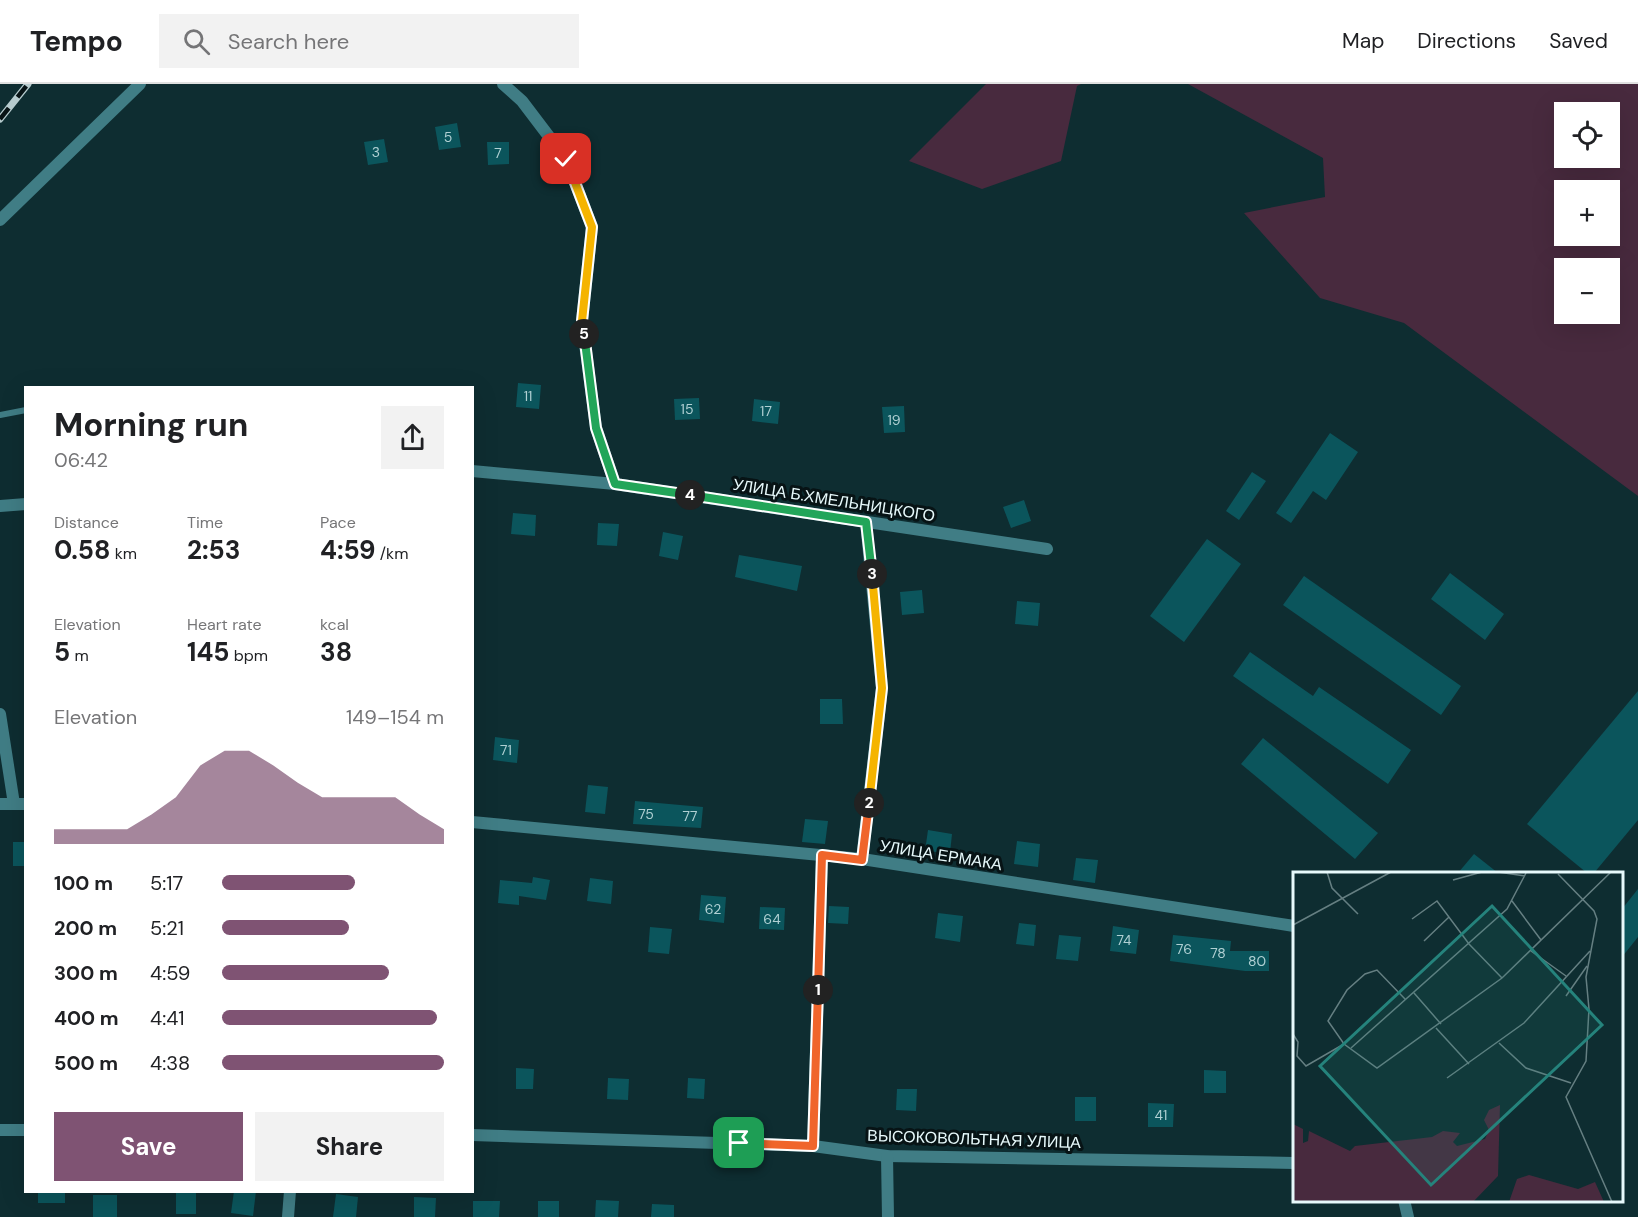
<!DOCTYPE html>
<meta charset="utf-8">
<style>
:root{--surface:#fff;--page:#f2f2f2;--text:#202124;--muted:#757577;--line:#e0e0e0;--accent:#7f5373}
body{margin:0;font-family:"DM Sans",sans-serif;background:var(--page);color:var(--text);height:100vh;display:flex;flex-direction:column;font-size:22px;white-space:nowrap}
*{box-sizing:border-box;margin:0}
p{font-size:20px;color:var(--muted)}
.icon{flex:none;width:33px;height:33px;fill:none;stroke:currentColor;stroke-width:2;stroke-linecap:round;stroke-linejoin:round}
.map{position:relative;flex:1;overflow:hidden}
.details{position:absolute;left:24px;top:302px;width:450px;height:807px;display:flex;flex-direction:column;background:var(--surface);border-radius:0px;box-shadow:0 6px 24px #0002}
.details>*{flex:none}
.fabs{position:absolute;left:1554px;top:18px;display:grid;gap:12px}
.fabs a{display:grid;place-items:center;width:66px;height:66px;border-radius:0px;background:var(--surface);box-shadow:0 6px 24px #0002;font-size:30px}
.pin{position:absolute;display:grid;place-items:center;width:51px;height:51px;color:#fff;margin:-26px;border-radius:12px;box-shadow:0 3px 9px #0006}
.km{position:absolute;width:30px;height:30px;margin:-15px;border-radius:50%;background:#222;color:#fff;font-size:16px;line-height:30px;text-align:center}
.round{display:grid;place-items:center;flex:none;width:63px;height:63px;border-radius:0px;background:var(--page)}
.head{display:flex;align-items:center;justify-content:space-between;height:102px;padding:0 30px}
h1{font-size:33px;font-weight:700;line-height:45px}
.stats{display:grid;grid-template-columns:repeat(3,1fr);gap:9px;height:102px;padding:6px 30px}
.stats div{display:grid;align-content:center}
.stats b{font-size:26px;font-weight:700}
.stats small{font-size:16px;font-weight:400}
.stats p{font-size:16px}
.chart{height:168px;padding:12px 30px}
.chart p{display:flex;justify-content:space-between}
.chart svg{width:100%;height:108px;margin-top:6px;fill:var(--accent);opacity:.7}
.cta{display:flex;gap:12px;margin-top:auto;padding:12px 30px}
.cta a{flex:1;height:69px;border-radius:0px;background:var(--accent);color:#fff;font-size:24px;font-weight:700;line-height:69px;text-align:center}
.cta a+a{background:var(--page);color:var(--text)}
ul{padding:0 30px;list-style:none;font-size:20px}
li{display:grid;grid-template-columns:96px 72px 1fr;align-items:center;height:45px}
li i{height:15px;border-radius:8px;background:var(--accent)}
header{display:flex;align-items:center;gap:36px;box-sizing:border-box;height:84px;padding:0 30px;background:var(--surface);border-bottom:2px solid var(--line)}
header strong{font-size:28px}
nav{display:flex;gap:33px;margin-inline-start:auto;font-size:21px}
.search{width:420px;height:54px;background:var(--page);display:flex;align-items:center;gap:15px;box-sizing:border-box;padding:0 21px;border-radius:0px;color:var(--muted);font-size:22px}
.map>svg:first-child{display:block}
.green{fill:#482a3e;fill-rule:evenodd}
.building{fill:#0b555c}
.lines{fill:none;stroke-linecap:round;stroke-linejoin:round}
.lane{stroke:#407d85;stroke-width:6}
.street{stroke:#407d85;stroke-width:12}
.rail-casing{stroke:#b6cbce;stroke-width:7}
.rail{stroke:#071315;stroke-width:4.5;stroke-dasharray:14;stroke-linecap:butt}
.split-1-casing{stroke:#fff;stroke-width:12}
.split-2-casing{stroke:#fff;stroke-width:12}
.split-3-casing{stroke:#fff;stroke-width:12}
.split-4-casing{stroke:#fff;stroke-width:12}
.split-5-casing{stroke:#fff;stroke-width:12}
.split-6-casing{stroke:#fff;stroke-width:12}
.split-1{stroke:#f0652b;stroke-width:8}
.split-2{stroke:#f0652b;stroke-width:8}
.split-3{stroke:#f5b400;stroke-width:8}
.split-4{stroke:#22a559;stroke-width:8}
.split-5{stroke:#22a559;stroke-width:8}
.split-6{stroke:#f5b400;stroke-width:8}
.labels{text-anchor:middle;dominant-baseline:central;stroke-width:6;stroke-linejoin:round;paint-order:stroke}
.number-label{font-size:14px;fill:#b0d0d3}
.street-label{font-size:16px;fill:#e7f9fb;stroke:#071315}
.inset-road{fill:none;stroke:#657f82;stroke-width:1.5}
.view{fill:#25837c;fill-opacity:0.15;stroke:#25837c;stroke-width:3}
.inset-edge{fill:none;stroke:#e7f9fb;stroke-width:3}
</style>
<header>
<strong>Tempo</strong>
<div class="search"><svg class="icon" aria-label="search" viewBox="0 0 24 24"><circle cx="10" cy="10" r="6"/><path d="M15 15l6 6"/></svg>Search here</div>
<nav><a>Map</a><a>Directions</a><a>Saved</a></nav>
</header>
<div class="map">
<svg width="1638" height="1133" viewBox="0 0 1638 1133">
<rect width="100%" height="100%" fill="#0e2d31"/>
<g class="green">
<path d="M986,0H1081L1077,2L1061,77L982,105L909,77Z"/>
<path d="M1188,0H1638V412L1404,239L1320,214L1244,129L1325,113L1323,74ZM1564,28H1610V74H1564ZM1564,106H1610V152H1564ZM1564,184H1610V230H1564Z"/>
</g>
<g class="building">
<path d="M457,39L461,63L439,66L435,43Z"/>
<path d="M384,55L388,78L368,81L364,58Z"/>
<path d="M487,58H509V80L488,81Z"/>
<path d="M518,299L541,301L539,325L516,323Z"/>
<path d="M699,314L700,335L675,336L674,315Z"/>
<path d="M754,315L780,318L778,340L752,337Z"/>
<path d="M904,322L905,348L884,349L882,323Z"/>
<path d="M1330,349L1358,368L1326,416L1313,407L1291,439L1276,429Z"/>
<path d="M1252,388L1266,397L1239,436L1226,427Z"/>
<path d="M1024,416L1031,437L1011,444L1003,423Z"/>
<path d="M513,429L536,431L535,452L511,450Z"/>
<path d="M598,439L619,440L617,462L597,461Z"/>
<path d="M663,448L683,452L678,476L659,472Z"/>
<path d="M1207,455L1241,480L1184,558L1150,532Z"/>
<path d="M739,471L802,482L797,507L735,493Z"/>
<path d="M1450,489L1504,530L1485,556L1431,515Z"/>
<path d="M1304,492L1461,602L1441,631L1283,521Z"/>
<path d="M922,506L924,529L902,531L900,508Z"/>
<path d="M1017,517L1040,519L1038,542L1015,540Z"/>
<path d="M1250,568L1313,612L1319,603L1411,666L1388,700L1233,592Z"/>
<path d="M1638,607V736L1594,789H1587L1527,740Z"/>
<path d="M820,615H842L843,640H820Z"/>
<path d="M495,653L519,656L517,679L493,676Z"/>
<path d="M1263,654L1378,749L1355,775L1241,680Z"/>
<path d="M588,701L608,703L605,730L585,728Z"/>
<path d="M635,717L703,723L701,744L633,740Z"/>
<path d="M805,735L828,737L825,760L802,758Z"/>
<path d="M928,746L952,750L950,769L925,767Z"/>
<path d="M1017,757L1040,760L1038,783L1014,780Z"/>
<rect x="13" y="758" width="13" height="24"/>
<path d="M1474,770L1498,789H1458Z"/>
<path d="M1076,774L1098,776L1095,799L1073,796Z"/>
<path d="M533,793L550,796L546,816L519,812V821L498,819L500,796L532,799Z"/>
<path d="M590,794L613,797L611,820L587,817Z"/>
<path d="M1638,805V853L1622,873V825Z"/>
<path d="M701,811L726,813L724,839L699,836Z"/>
<path d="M829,822L849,823L848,840L828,839Z"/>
<path d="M760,823L785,824L784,846L759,845Z"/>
<path d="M938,829L963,832L960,858L935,854Z"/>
<path d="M1019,839L1036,841L1034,862L1016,860Z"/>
<path d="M1113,842L1139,846L1136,870L1110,867Z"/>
<path d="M650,843L672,845L669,870L648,868Z"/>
<path d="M1059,851L1081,853L1078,877L1056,875Z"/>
<path d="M1173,851L1231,857L1230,867H1269V887H1245L1170,877Z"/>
<path d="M516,984L534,985L533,1005H516Z"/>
<path d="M1204,986L1226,987V1009H1204Z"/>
<path d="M608,994L629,995L628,1016L607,1015Z"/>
<path d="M688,994L705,995L704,1015L687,1014Z"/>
<path d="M897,1005H917L916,1027L896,1026Z"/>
<rect x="1075" y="1013" width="21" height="24"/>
<path d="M1148,1019L1174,1020L1173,1043H1148Z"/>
<rect x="38" y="1107" width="27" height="12"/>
<rect x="176" y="1107" width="20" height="23"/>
<path d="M234,1107H256L253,1132L231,1129Z"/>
<path d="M336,1110L358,1113L356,1133H333Z"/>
<rect x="93" y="1111" width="24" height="22"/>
<path d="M414,1113L436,1114L435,1133H414Z"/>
<path d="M596,1116L619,1117L618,1133H595Z"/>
<path d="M473,1117H500L499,1133H473Z"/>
<rect x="538" y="1117" width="21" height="16"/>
<path d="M652,1120L674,1121V1133H651Z"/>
</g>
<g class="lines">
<path class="lane" d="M0,331L26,326"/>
<g class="street">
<path d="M503,0L522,17L566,75L592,143L582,237L596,344L615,400"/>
<path d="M0,136L140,0"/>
<path d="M472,387L615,400L1047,465"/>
<path d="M0,422L26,420"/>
<path d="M0,630L14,720"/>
<path d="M0,720H26"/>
<path d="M472,738L862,775L1294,842"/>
<path d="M862,775L882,604L866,438"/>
<path d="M0,1046H26"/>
<path d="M472,1051L813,1062L887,1072L1294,1079"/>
<path d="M813,1062L822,772"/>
<path d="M887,1072L888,1133"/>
<path d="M1404,1116L1408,1133"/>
<path d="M288,1133L290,1107"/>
</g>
<defs>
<path id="rail" d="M0,35L28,0"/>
</defs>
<use href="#rail" class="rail-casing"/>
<use href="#rail" class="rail"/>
</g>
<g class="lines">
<defs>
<path id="split-1" d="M739,1059L813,1062L818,906"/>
<path id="split-2" d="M818,906L822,771L862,776L869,719"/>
<path id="split-3" d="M869,719L882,604L872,490"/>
<path id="split-4" d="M690,411L866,438L872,490"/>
<path id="split-5" d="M584,250L596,344L615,400L690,411"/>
<path id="split-6" d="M566,75L592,143L582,237L584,250"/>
</defs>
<use href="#split-1" class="split-1-casing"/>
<use href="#split-2" class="split-2-casing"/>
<use href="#split-3" class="split-3-casing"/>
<use href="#split-4" class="split-4-casing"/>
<use href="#split-5" class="split-5-casing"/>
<use href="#split-6" class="split-6-casing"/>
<use href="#split-1" class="split-1"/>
<use href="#split-2" class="split-2"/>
<use href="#split-3" class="split-3"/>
<use href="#split-4" class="split-4"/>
<use href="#split-5" class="split-5"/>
<use href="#split-6" class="split-6"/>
</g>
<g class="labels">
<g class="number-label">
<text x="448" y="53">5</text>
<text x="376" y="68">3</text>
<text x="498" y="69">7</text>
<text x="528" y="312">11</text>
<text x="687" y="325">15</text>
<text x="766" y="327">17</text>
<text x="894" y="336">19</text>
<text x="506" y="666">71</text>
<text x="646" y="730">75</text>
<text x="690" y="732">77</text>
<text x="713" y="825">62</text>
<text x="772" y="835">64</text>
<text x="1124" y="856">74</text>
<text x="1184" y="865">76</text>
<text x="1218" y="869">78</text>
<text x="1257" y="877">80</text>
<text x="1161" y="1031">41</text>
</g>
<g class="street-label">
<text transform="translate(834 416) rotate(9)">УЛИЦА Б.ХМЕЛЬНИЦКОГО</text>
<text transform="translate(941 771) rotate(9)">УЛИЦА ЕРМАКА</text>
<text transform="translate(974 1055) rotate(2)">ВЫСОКОВОЛЬТНАЯ УЛИЦА</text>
</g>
</g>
<g transform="translate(1293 788)">
<rect width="330" height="330" fill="#0e2d31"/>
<path d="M207,233L205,304L180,330H0V252L10,257V271L15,269L16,259L57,279L62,274L139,265L150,259L167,261L160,270L164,274L192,267L196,258L191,248L196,238ZM236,303L285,317L302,310L311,330H216L224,307Z" fill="#482a3e"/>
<path class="inset-road" d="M34,0L39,16L65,42M205,0L232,4M228,0H269M265,2L301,39L304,47L293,105L296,137L293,189L273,225L319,330M160,8L189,0M219,29L248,68M119,47L144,29L176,72L209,106M0,53L98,0M131,69L156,45M238,79L273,104M121,121L148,152M273,124L294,94M112,127L84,98L72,102L54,118L35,149L51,172L84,196L209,106L318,0M143,156L176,192M0,162L5,170L4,184L13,194L51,172M206,171L233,196L278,211M58,176L214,37L233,1M154,206L231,151L297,79"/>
<path class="view" d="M199,34L309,153L138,313L27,194Z"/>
<rect width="330" height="330" class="inset-edge"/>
</g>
</svg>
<div class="fabs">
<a><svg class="icon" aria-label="locate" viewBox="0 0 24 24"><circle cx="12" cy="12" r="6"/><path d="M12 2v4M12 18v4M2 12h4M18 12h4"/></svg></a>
<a>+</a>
<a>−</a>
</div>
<div class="pin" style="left:739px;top:1059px;background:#1e9e55"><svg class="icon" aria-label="arrive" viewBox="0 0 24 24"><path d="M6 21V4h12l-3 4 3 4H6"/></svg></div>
<div class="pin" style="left:566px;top:75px;background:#d93025"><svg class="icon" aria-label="check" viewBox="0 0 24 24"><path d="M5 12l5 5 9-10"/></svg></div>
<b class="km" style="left:818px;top:906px">1</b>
<b class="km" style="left:869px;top:719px">2</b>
<b class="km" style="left:872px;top:490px">3</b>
<b class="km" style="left:690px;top:411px">4</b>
<b class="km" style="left:584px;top:250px">5</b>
<section class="details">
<div class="head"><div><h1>Morning run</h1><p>06:42</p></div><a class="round"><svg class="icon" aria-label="share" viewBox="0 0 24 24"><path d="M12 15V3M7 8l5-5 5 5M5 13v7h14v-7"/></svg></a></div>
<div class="stats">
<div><p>Distance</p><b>0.58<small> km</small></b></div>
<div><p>Time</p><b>2:53</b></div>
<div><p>Pace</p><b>4:59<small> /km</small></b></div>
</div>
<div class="stats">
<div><p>Elevation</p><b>5<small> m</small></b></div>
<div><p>Heart rate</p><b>145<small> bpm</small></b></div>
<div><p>kcal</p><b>38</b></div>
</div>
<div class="chart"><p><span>Elevation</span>149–154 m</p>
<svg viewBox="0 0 160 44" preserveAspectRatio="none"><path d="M0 44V38L10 38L20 38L30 38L40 32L50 25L60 12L70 6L80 6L90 12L100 19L110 25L120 25L130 25L140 25L150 32L160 38V44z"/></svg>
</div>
<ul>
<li><b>100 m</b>5:17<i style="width:60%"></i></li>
<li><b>200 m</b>5:21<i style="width:57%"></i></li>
<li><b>300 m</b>4:59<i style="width:75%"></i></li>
<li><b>400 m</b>4:41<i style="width:97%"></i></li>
<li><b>500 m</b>4:38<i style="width:100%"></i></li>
</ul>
<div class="cta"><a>Save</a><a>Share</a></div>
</section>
</div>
